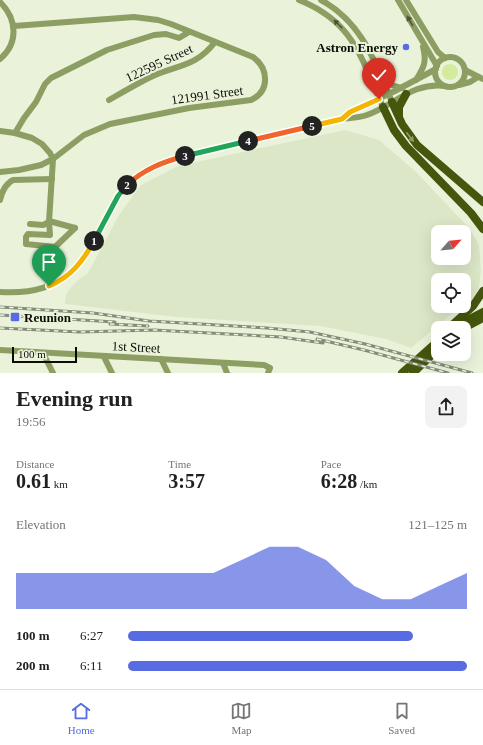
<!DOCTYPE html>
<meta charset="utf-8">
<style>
:root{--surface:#fff;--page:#f2f2f2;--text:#202124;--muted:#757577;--line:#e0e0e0;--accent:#576be2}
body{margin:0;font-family:"Times New Roman",serif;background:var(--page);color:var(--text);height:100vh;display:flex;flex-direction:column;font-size:15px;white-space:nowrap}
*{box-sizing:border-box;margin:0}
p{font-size:13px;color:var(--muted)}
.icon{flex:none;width:22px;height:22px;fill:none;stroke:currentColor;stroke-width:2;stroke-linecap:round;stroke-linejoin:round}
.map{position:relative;height:373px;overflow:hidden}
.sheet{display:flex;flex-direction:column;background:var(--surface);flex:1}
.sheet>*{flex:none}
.needle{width:26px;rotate:63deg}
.tools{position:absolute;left:431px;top:225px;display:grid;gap:8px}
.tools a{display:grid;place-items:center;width:40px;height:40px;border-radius:8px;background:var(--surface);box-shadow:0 4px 16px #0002;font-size:20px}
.scale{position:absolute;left:12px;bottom:10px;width:65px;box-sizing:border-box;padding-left:4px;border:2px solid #0a0c05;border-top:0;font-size:11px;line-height:14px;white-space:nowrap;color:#0a0c05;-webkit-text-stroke:3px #eaf3da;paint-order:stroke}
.pin{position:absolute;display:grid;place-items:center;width:34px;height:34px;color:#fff;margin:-41px -17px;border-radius:50% 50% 50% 0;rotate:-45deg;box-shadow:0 0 4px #0007}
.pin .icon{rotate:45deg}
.km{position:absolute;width:20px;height:20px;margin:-10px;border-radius:50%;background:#222;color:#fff;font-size:11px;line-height:20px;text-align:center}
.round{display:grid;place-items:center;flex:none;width:42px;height:42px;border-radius:8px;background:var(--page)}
.head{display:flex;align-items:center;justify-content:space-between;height:68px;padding:0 16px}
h1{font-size:22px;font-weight:600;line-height:30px}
.metrics{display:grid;grid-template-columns:repeat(3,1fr);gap:6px;height:68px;padding:4px 16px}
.metrics div{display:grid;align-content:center}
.metrics b{font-size:20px;font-weight:600}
.metrics small{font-size:11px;font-weight:400}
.metrics p{font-size:11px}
.chart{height:112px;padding:8px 16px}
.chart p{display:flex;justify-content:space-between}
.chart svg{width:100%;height:72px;margin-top:4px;fill:var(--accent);opacity:.7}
ul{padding:0 16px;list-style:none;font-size:13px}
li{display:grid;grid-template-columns:64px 48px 1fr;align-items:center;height:30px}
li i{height:10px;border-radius:5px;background:var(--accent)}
.tabs{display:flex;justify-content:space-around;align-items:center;height:56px;border-top:1px solid var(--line);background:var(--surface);font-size:11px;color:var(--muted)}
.tabs a{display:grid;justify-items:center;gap:2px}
.tabs .current{color:var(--accent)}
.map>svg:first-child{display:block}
.built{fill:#dce7c7;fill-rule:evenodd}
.green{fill:#d4eb9e}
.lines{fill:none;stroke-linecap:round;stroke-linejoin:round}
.minor{stroke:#8d9e63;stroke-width:6}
.major{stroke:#45560d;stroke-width:8}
.rail-casing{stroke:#858b7a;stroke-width:3}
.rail{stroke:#eaf3da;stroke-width:1.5;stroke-dasharray:4.5;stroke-linecap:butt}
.oneway{fill:#4c5534}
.oneway2{fill:#8f9d69}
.split-1-casing{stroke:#fff;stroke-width:8}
.split-2-casing{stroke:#fff;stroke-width:8}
.split-3-casing{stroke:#fff;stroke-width:8}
.split-4-casing{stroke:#fff;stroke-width:8}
.split-5-casing{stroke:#fff;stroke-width:8}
.split-6-casing{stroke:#fff;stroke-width:8}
.split-1{stroke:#f5b400;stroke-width:5}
.split-2{stroke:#22a559;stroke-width:5}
.split-3{stroke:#f0652b;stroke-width:5}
.split-4{stroke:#22a559;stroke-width:5}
.split-5{stroke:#f0652b;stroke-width:5}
.split-6{stroke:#f5b400;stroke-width:5}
.poi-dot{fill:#576be2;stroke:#eaf3da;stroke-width:1.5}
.labels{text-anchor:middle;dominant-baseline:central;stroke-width:4;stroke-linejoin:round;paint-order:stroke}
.poi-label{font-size:13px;font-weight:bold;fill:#0a0c05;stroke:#eaf3da;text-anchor:end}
.street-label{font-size:13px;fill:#0a0c05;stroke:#eaf3da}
</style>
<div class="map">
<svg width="483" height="373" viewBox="0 0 483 373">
<rect width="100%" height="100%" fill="#eaf3da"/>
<path class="built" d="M345,130L379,140L416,172L469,228L479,245L481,271L479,288L472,301L449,316L411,348L386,339L320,326L176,317L65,304L66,295L70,288L78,280L88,273L119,215L141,185L178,166ZM438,232H464V258H438ZM438,280H464V306H438Z"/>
<circle class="green" cx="450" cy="72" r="8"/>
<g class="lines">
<g class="minor">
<path d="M299,0C354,22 361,58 383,107"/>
<path d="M321,0C362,22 375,62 392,102"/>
<path d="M398,0L437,66"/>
<path d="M406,0L438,52L445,58"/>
<path d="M0,2C17,19 19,43 0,59"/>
<circle cx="450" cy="72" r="15"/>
<path d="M465,70L483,79"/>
<path d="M383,76C388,84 393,86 402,88"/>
<path d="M416,80C424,67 427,62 423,47"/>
<path d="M459,85L470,82L478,77"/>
<path d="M109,100C123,92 138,83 153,76C178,65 197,66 215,42"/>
<path d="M342,119L350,112L395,91L436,69"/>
<path d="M0,131L15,133L32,138L42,144L50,153L53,159L49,222L43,225L30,224"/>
<path d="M15,133L24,118L36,102L45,84L51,78L107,50L154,35L166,34L179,38L189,32"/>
<path d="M0,172L19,170L41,165L53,159L84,135L110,124L189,108L251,100C270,91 269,69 253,57L171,24L158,20L134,17L14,26"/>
<path d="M0,200C2,191 5,184 13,180L52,179"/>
<path d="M49,221L75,228"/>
<path d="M49,222L50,235L28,234L26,237V244L55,247L75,228"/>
<path d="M0,292C29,294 61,288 80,263C89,250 96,235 104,221C111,209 117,196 127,185C142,169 162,162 183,157L342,119C350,118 359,118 367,115C395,105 412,82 445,86"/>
<path d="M0,350L264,365L270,368L268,373"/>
<path d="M43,353L53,373"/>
<path d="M104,357L112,373"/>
<path d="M161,359L168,373"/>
<path d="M223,363L227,373"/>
</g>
<g class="major">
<path d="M392,102L402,124L417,145L483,202"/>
<path d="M383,107L394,130L406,146L471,213L483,229"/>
<path d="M399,115V107L406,94"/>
<path d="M460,324L483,312"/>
<path d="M449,328L473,306L483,291"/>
<path d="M464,328L483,318"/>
<path d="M402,373L438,341"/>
<path d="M413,373L438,349"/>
</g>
<defs>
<g id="rail">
<path d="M0,307L93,313L149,321L267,328L310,332L365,344L472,373"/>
<path d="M0,315L115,322"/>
<path d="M110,324L148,326"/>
<path d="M0,328L80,332L154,330L281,337L323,343"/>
<path d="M317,339L364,350L448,373"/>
</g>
</defs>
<use href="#rail" class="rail-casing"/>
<use href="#rail" class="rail"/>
</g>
<defs><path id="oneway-solid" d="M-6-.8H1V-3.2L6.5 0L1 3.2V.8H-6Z"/></defs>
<g class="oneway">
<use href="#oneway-solid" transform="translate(410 21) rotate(-120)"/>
<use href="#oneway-solid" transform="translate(338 24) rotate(-135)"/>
</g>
<use class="oneway2" href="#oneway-solid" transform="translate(410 137) rotate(53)"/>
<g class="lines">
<defs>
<path id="split-1" d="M49,286C71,277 83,261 94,241"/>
<path id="split-2" d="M94,241L118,196L127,185"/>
<path id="split-3" d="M127,185C144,169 163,162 185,156"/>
<path id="split-4" d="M185,156L248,141"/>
<path id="split-5" d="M248,141L312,126"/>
<path id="split-6" d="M312,126L342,119L350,112L379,99"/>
</defs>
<use href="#split-1" class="split-1-casing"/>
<use href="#split-2" class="split-2-casing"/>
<use href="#split-3" class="split-3-casing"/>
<use href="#split-4" class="split-4-casing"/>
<use href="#split-5" class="split-5-casing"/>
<use href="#split-6" class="split-6-casing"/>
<use href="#split-1" class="split-1"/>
<use href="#split-2" class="split-2"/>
<use href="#split-3" class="split-3"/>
<use href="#split-4" class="split-4"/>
<use href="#split-5" class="split-5"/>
<use href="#split-6" class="split-6"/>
</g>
<g class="poi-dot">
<circle cx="406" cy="47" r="4"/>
<rect x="10" y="312" width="10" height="10" rx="2"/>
</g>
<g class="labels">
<g class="poi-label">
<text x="398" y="47">Astron Energy</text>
<text x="24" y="317" text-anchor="start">Reunion</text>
</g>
<g class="street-label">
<text transform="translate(159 63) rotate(-25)">122595 Street</text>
<text transform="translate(207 95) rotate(-8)">121991 Street</text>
<text transform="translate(136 347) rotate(3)">1st Street</text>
</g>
</g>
</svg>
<div class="tools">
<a><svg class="needle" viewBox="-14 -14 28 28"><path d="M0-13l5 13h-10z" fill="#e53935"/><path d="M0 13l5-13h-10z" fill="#757577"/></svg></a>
<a><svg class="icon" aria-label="locate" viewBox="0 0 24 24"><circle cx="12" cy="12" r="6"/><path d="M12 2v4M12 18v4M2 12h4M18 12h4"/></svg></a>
<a><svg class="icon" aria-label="layers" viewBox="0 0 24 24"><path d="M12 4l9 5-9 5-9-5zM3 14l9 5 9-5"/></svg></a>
</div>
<div class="scale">100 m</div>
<div class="pin" style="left:49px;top:286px;background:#1e9e55"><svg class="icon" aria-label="arrive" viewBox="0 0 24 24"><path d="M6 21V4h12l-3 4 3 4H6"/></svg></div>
<div class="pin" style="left:379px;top:99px;background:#d93025"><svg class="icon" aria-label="check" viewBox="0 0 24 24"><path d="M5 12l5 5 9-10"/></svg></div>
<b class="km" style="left:94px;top:241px">1</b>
<b class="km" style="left:127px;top:185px">2</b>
<b class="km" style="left:185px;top:156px">3</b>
<b class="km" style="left:248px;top:141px">4</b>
<b class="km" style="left:312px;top:126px">5</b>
</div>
<section class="sheet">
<div class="head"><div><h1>Evening run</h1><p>19:56</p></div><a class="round"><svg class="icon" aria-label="share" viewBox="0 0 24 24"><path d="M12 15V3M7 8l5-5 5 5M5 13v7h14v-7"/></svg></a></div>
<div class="metrics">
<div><p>Distance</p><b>0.61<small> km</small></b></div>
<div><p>Time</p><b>3:57</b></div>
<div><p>Pace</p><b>6:28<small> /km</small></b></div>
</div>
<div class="chart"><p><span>Elevation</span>121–125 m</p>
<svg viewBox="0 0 160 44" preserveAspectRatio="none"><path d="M0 44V22L10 22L20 22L30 22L40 22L50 22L60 22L70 22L80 14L90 6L100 6L110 14L120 30L130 38L140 38L150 30L160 22V44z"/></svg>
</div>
<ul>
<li><b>100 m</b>6:27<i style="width:84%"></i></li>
<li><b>200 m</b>6:11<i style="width:100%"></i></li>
</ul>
</section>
<nav class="tabs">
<a class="current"><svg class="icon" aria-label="home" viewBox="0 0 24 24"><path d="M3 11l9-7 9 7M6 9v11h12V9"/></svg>Home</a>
<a><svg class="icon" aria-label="map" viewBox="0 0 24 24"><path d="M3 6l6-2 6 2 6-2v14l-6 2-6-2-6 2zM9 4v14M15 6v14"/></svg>Map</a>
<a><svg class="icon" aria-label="saved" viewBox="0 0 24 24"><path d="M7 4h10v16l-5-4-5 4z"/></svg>Saved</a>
</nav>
